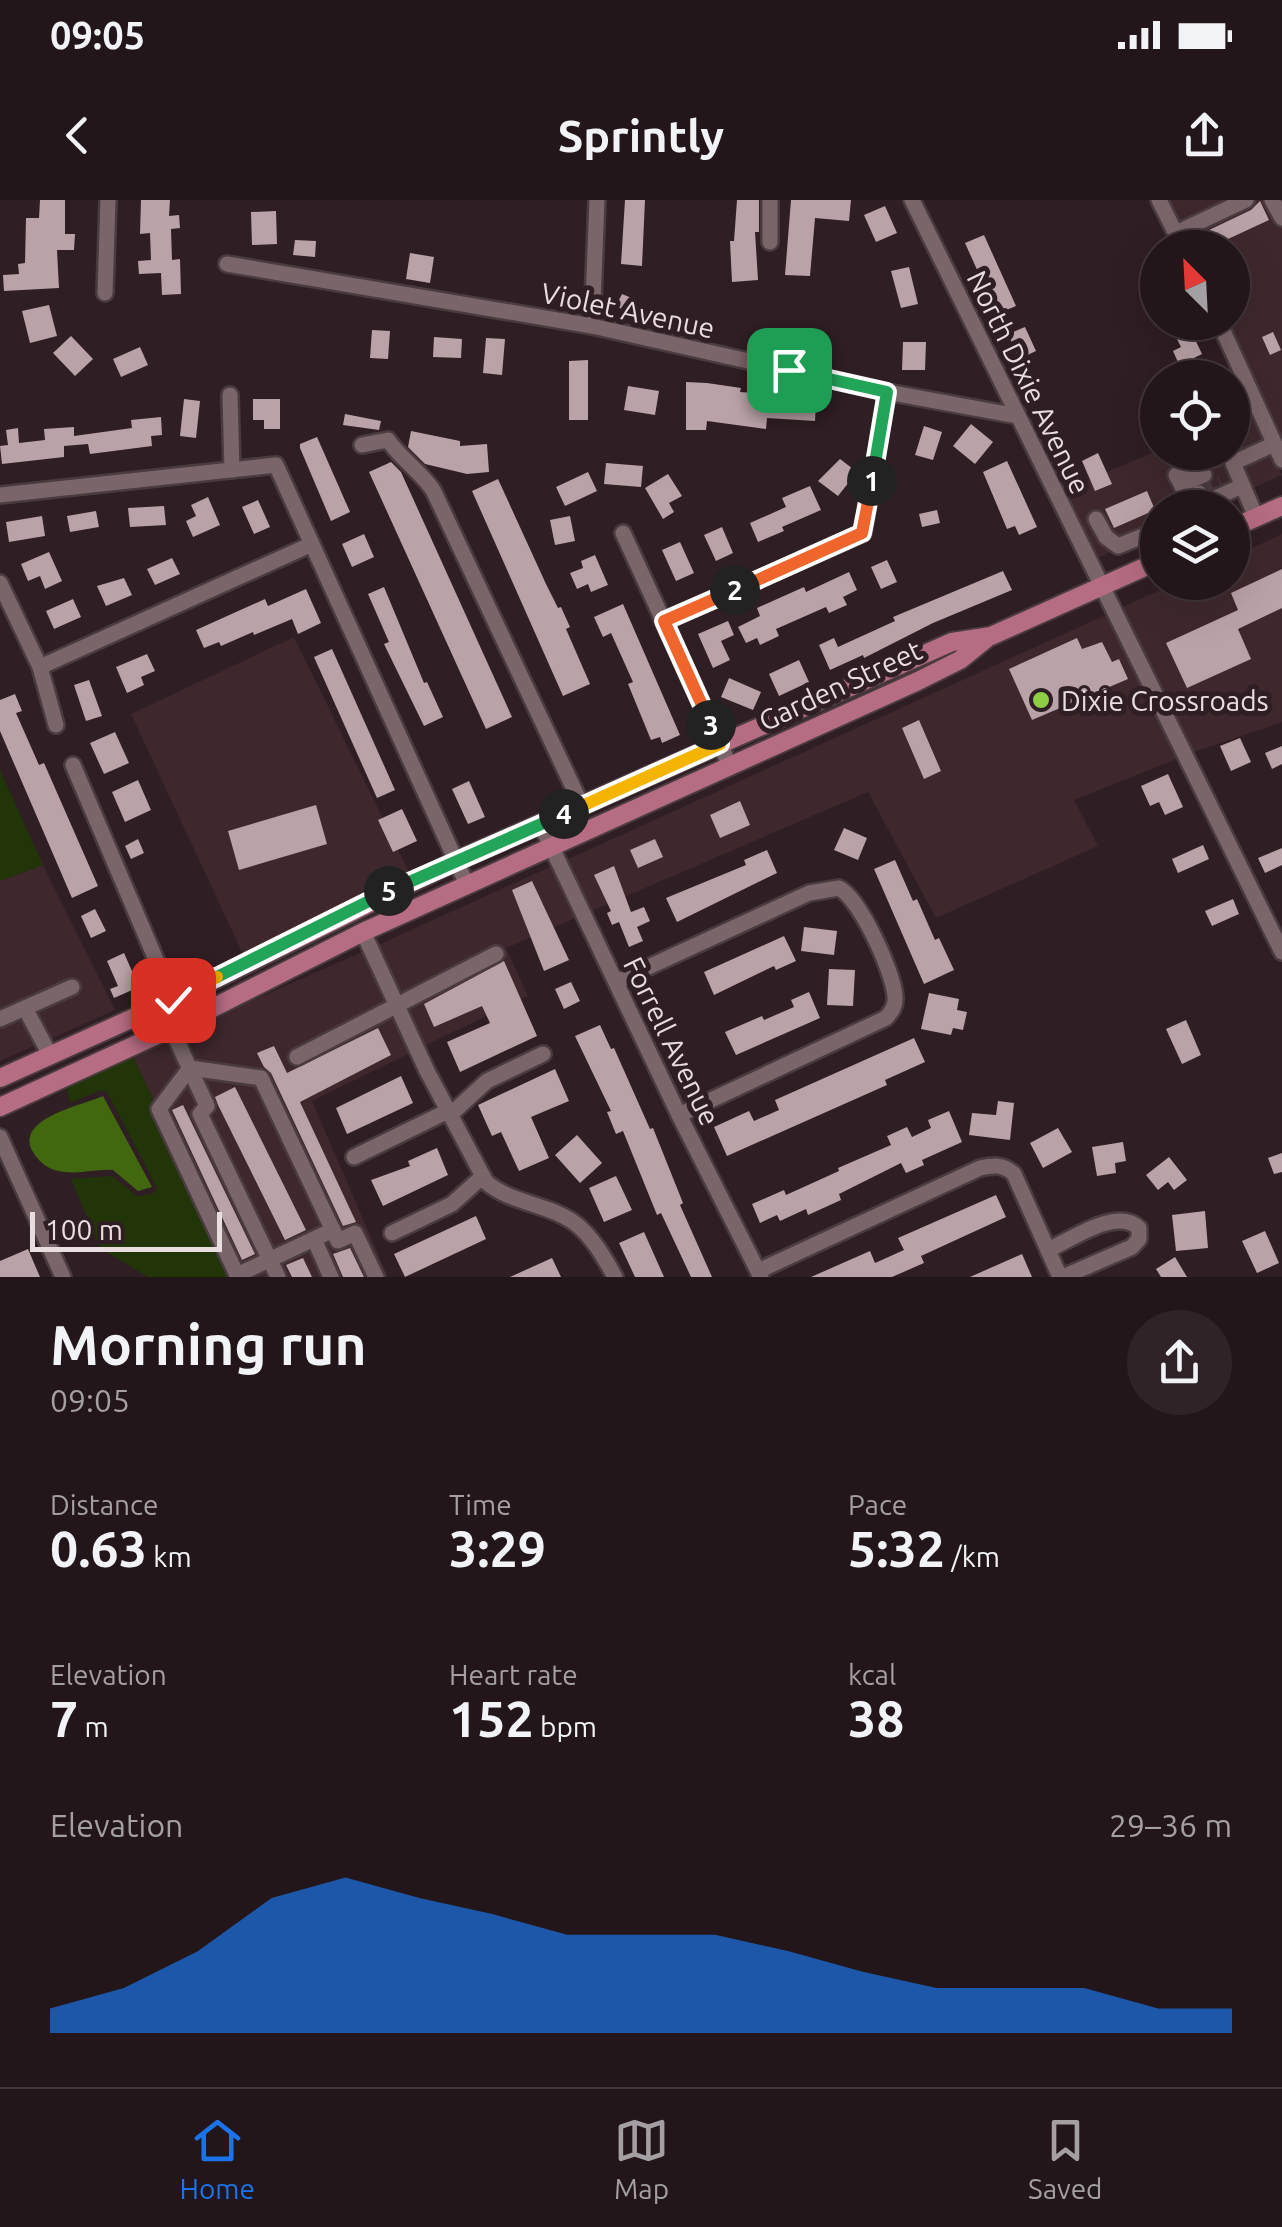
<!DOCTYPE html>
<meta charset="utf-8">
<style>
:root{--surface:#23161a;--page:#2f2327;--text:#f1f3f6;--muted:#a39fa2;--line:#403539;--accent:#1a73e8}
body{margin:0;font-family:Ubuntu,sans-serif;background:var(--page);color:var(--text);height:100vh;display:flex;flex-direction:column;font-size:38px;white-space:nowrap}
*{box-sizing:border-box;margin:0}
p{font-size:32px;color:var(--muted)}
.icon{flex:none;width:55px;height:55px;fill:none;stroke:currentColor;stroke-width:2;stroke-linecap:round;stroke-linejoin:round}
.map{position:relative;height:1077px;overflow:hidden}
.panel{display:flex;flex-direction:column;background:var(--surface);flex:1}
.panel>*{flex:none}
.needle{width:65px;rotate:336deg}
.fabs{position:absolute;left:1140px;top:30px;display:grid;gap:20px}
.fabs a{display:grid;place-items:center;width:110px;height:110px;border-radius:50%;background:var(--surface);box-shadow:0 10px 40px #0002,0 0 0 2px var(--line);font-size:50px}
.scale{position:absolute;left:30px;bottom:25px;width:192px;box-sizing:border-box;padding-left:10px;border:5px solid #e9dde0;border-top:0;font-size:28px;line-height:35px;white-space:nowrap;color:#e9dde0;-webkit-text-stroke:8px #2f1e23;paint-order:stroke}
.pin{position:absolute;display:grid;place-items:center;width:85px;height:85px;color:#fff;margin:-42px;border-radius:20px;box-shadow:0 5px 15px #0006}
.km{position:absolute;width:50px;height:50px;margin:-25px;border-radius:50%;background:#222;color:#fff;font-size:28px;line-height:50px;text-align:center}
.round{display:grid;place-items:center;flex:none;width:105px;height:105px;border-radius:52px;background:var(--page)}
.head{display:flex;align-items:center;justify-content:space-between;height:170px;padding:0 50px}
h1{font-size:55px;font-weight:700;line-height:75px}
.metrics{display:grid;grid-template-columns:repeat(3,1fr);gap:15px;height:170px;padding:10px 50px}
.metrics div{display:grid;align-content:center}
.metrics b{font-size:50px;font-weight:700}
.metrics small{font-size:28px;font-weight:400}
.metrics p{font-size:28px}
.chart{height:280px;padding:20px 50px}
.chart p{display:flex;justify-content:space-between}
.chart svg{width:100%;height:180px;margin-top:10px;fill:var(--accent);opacity:.7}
.status{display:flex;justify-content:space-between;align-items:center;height:70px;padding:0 50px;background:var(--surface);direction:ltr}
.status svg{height:28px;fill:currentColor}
header{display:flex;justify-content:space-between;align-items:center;height:130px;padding:0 50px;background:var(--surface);font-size:45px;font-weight:700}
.dock{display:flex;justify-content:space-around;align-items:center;height:140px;border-top:2px solid var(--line);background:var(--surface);font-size:28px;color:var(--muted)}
.dock a{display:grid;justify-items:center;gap:5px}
.dock .current{color:var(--accent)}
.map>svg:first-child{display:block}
.built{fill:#3e282e}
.green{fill:#213509}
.water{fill:#41680e}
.building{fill:#b9a2a8}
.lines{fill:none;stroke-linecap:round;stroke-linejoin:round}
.minor-tunnel{stroke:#4b3b3f;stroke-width:15;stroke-dasharray:15 8;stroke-linecap:butt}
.minor-casing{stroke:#493b3f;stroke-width:20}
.major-casing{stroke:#493b3f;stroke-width:22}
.minor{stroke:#7a656a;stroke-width:15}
.major{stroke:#b66c82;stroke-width:18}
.split-1-casing{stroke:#fff;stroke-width:20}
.split-2-casing{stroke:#fff;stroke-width:20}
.split-3-casing{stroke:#fff;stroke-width:20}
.split-4-casing{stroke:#fff;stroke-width:20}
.split-5-casing{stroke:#fff;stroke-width:20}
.split-6-casing{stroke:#fff;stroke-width:20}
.split-7-casing{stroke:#fff;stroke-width:20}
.split-1{stroke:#22a559;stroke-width:12}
.split-2{stroke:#f0652b;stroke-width:12}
.split-3{stroke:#f0652b;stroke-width:12}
.split-4{stroke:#f5b400;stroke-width:12}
.split-5{stroke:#22a559;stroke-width:12}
.split-6{stroke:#22a559;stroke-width:12}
.split-7{stroke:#f5b400;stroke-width:12}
.poi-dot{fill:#8dce44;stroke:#2f1e23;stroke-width:4}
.labels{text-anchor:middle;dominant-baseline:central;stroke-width:10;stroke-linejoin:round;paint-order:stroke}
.street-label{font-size:28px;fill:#e9dde0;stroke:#2f1e23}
.poi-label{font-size:28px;fill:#e9dde0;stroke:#2f1e23;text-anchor:start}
</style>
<div class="status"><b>09:05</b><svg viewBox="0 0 49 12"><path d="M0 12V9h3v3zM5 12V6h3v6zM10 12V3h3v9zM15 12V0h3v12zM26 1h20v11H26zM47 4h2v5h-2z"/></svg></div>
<header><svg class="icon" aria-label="back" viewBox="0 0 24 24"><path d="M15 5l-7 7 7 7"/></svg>Sprintly<svg class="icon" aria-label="share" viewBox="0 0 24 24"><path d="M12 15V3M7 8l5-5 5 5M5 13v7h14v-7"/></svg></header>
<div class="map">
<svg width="1282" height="1077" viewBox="0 0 1282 1077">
<rect width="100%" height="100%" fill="#2f1e23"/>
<g class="built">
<path d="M1167,0H1282V243L1226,123L1232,122V48L1190,47Z"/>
<path d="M1252,210L1282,275L1210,307L1158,308L1157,331L1095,359L1062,291L1157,251L1232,252L1233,219Z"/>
<path d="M1282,334V522L1191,553L1120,408L1176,383L1232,382L1233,357Z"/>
<path d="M1108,414L1179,558L1074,600L1098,646L936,718L868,592L589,712L564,661Z"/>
<path d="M294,437L410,674L243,754L131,514Z"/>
<path d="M43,665L115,810L0,861V681Z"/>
<path d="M552,666L577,717L506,748L528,796L422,847L376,746Z"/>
<path d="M364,751L410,853L312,901L388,1077H236L132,854Z"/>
</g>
<g class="green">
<path d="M0,570L43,665L0,681Z"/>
<path d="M132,854L236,1077H148L100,1048L71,979L112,976L138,997L154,993L157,988L107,892L101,890L70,903L66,884Z"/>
</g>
<path class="water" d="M103,896L152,987L138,991L113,970C97,969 81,974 65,972C51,971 40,964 33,952C14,919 80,906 103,896Z"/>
<g class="building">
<path d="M40,0H65V34H75L74,50H57L59,88L4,91L3,75L19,74L18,64L25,63L26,18H39Z"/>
<path d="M141,0H170L169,16L179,15L180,28L171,29L172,60L180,59L181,94L162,95L161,73L139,74L138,61L151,60L150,33L140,34Z"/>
<path d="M625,0H645L642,66L621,64Z"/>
<path d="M737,0H759V32H755L758,80L732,82L730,41H734Z"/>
<path d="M791,0H851L849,21L815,18L810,76L785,75Z"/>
<path d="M1260,1L1269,20L1213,46L1207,31L1251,10Z"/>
<path d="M885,6L897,33L876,42L864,15Z"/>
<path d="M276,11L277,44L252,45L251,12Z"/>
<path d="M984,35L1016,106L997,114L965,43Z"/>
<path d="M295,40L316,41L315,57L293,55Z"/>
<path d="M410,53L434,57L430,83L406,79Z"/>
<path d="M909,67L918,104L901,108L891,71Z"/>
<path d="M622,94L634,99L627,112L616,106Z"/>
<path d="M49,105L57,136L30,143L22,111Z"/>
<path d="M1025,127L1036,151L1019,159L1008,134Z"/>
<path d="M372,130L390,131L388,159L370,158Z"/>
<path d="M1273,132L1281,150L1270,155L1262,137Z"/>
<path d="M1192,133L1202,154L1194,158L1203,178H1185L1173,151L1181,147L1177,139Z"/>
<path d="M71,136L93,159L75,176L53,153Z"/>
<path d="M434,137L462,139L461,158L433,157Z"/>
<path d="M486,138L505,139L502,175L483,173Z"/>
<path d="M903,142H926L925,170H902Z"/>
<path d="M140,147L148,165L121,177L113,159Z"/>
<path d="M588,160V220H569V161Z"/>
<path d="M686,182L707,183L741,188L740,192L769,194L768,199L816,202L815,221L767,218L766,229L707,221L706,230H686Z"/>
<path d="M628,186L659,191L655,215L624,210Z"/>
<path d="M184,199L200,201L196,238L180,236Z"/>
<path d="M253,199H280V229H264V220H253Z"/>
<path d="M345,214L381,221L379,230L343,225Z"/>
<path d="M161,217L162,235L151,236L152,246L90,254L88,244L64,246V257L2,264L0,246L8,245L6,230L18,228L19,243L45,240L44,229L74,227V236L132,228L131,220Z"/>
<path d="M971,224L993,242L975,264L953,246Z"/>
<path d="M924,226L942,232L933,260L915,255Z"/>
<path d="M411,231L460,241V246L487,244L489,272L467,274L425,264L408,247Z"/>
<path d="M317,237L350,312L331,321L300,248V244Z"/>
<path d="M1098,253L1112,284L1095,291L1082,261Z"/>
<path d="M840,259L857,272L838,296L818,281Z"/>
<path d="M1007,261L1037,327L1019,335L1015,326L1007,329L983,272Z"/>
<path d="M391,262L401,272L512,517L486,529L369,272Z"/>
<path d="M606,263L643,266L641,287L604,284Z"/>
<path d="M588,272L597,291L565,306L556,287Z"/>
<path d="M668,274L682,296L669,303L674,312L663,319L645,288Z"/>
<path d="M498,279L546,384L558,408L561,407L570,427L566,429L590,484L563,496L472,291Z"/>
<path d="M810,286L821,310L782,327L784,331L758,342L750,323L786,307L782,298Z"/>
<path d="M1147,291L1155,310L1114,328L1105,309Z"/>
<path d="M208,297L220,325L193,337L186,321L196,316L191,305Z"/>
<path d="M258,300L270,327L254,334L242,307Z"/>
<path d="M164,306L166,325L130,327L128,308Z"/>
<path d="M937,310L940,323L922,327L919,314Z"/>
<path d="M96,311L99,327L70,332L67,316Z"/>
<path d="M42,316L45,336L9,342L6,322Z"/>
<path d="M570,316L575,341L555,345L550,320Z"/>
<path d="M722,327L733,353L716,361L704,335Z"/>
<path d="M364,334L374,357L352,367L342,344Z"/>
<path d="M680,342L694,373L676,381L662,350Z"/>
<path d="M49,352L62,381L45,389L40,376L28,381L21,364Z"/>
<path d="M595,355L608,385L591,392L588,384L577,389L570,373L583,368L581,361Z"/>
<path d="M172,358L180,374L155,385L147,369Z"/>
<path d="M887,360L897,382L881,389L871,367Z"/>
<path d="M1282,369V408L1238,429L1251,459L1187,488L1166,443L1238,410L1231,393Z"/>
<path d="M1003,371L1012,390L933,423L864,458L863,455L830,470L819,445L834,438L838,447L895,421L893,417Z"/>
<path d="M849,372L857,390L843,397L847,405L829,413L826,407L776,429L779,436L760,445L757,438L746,443L738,427L760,416L757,408L804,387L806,392Z"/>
<path d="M124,378L132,395L106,406L97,386Z"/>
<path d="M384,387L424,483L427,482L443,517L424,526L384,444L389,442L368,394Z"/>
<path d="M306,389L321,423L298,434L292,419L254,435L253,432L221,446L219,442L204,448L196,430L265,399L268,406Z"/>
<path d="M73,399L81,417L54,429L46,411Z"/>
<path d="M623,404L680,535L662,543L660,537L651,540L628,484L633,482L611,433L603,437L594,417Z"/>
<path d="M728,421L734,435L721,441L730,460L713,468L698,434Z"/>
<path d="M1077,438L1082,449L1102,442L1112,462L1119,459L1128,479L1032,520L1009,469Z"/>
<path d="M332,449L395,590L377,598L314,457Z"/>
<path d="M147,454L155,471L141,477L144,485L127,493L116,467Z"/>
<path d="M799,460L809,482L779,496L769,474Z"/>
<path d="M729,478L761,492L753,510L721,497Z"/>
<path d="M89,480L102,516L86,521L74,485Z"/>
<path d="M15,494L22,511L16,513L39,565L44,563L98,686L72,698L0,531V500Z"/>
<path d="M919,520L941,571L924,579L902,528Z"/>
<path d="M115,532L129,563L104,574L90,543Z"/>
<path d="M1240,538L1251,562L1231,571L1220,546Z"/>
<path d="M1282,546V564L1272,569L1265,553Z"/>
<path d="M1168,574L1183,607L1165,615L1159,602L1150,606L1141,586Z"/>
<path d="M138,580L151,610L125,622L112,592Z"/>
<path d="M469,581L485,617L468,624L452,589Z"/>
<path d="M740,601L750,625L720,638L710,615Z"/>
<path d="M316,605L327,644L239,670L228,631Z"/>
<path d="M402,609L417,641L393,652L378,620Z"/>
<path d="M844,628L867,638L858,660L834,650Z"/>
<path d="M138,639L144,653L131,659L125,646Z"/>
<path d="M655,639L663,657L638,668L630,650Z"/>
<path d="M1203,645L1209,659L1178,673L1172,659Z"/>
<path d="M1282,648V665L1265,673L1258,658Z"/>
<path d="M767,650L777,673L677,722L666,698L746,665L744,660Z"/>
<path d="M895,660L913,701L917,699L935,740L939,738L954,770L924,784L874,669Z"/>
<path d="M614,666L631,712L644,707L650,721L637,727L643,741L629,747L619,722L612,725L607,713L611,711L594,675Z"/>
<path d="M532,681L569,760L544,771L512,690Z"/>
<path d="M1233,699L1239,714L1212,726L1205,711Z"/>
<path d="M95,709L106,731L91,738L81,716Z"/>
<path d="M804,727L837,731L834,755L801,751Z"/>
<path d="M784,736L796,761L776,770L774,766L714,795L704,772Z"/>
<path d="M124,753L139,787L114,798L110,789L118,786L107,761Z"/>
<path d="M504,761L537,836L460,872L447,842L490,823L482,806L434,827L424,804Z"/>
<path d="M829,769L855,770L853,806L827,805Z"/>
<path d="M571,782L580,801L564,809L555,789Z"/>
<path d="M809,792L820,818L736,855L725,832L762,816L764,820L794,807L791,800Z"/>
<path d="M929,793L959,799L957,810L967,812L963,830L953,828L951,835L921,829Z"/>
<path d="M1186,820L1201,855L1182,864L1166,829Z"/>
<path d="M600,825L611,849L614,848L650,929L653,928L683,1003L680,1005L712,1077H691L661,1013L657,1015L623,931L616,934L607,912L611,911L575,836Z"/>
<path d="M378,828L391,855L300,902L356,1022L343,1026L271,873L264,867L257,853L274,846L287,873Z"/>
<path d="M914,838L925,862L885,880L887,885L727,956L714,927L749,911L754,921L779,910L775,900Z"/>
<path d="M555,869L569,901L531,917L549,958L519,971L501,932L492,936L478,905Z"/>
<path d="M401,876L413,903L347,934L336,908Z"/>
<path d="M235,887L306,1030L285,1040L218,905L215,897Z"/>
<path d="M998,901L1014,903L1010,940L969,935L972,913L996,915Z"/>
<path d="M183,905L255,1054L242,1060L172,910Z"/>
<path d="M949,911L962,942L922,960L924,965L906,973L901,963L839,994L841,1000L808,1015L806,1009L780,1021L777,1015L760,1023L752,1004L784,990L786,995L839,971L838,968L891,945L887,936L907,927L912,937L931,928L928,920Z"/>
<path d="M1058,928L1072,952L1043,968L1030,943Z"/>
<path d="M577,935L602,963L580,983L555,955Z"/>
<path d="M1123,942L1126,961L1115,963L1116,973L1097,976L1092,947Z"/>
<path d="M437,948L448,975L383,1006L371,980L410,966L408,961Z"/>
<path d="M1282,953V972L1274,974L1268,958Z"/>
<path d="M1169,957L1187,980L1174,990L1168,982L1158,990L1146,975Z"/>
<path d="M616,976L632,1010L604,1022L589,988Z"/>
<path d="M996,995L1006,1017L921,1056L924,1063L892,1077H811L870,1051L875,1063L904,1050L898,1038Z"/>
<path d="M1205,1011L1208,1048L1176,1051L1172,1015Z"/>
<path d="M476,1016L486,1039L405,1077L394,1054Z"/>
<path d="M1265,1031L1279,1063L1257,1073L1242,1041Z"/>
<path d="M644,1032L664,1077H635L619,1043Z"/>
<path d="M350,1048L364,1077H343L333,1054Z"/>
<path d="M28,1049L40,1077H0V1061Z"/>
<path d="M1022,1054L1032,1077H970Z"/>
<path d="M1175,1057L1187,1077H1161L1156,1069Z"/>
<path d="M303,1058L312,1077H292L286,1065Z"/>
<path d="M552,1058L561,1077H510Z"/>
</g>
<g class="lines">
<path class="minor-tunnel" d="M1199,293L1221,283"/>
<defs>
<g id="minor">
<path d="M912,0L1282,752"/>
<path d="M1159,0L1183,48"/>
<path d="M1272,0L1282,18"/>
<path d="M1176,33L1246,0"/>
<path d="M770,42V0"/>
<path d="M227,64L592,126L887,192L1018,216"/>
<path d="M105,93L108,0"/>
<path d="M1219,122L1282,260"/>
<path d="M592,126L597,0"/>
<path d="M230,195L232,270"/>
<path d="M362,245L388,240C401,259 420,271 433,290L582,606"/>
<path d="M1181,284L1176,275L1229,252"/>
<path d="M0,295L276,265L467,685"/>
<path d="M1166,308L1199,293"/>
<path d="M1191,308L1181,284L1204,275"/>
<path d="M1193,308L1242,286"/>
<path d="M1256,317L1233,263L1274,244"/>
<path d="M1096,319L1106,337L1118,346L1158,330"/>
<path d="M623,333L730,566"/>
<path d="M0,383L40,467L56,525"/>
<path d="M664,421L863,333L887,192"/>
<path d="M40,467L312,344"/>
<path d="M73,565L183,823"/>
<path d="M541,625L679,915L761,1077"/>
<path d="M363,732L427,871L486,982C512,1004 545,1003 572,1021C591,1034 604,1057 615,1077"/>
<path d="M616,782L809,693L839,688C860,699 893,771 895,796C896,806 892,811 886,818L679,915"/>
<path d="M25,808L50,855"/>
<path d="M0,819L72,787"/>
<path d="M171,828L207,906L200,914L278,1077"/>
<path d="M297,857L496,754"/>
<path d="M190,868L261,878L338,1041L355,1033L376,1077"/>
<path d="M190,868L159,909L238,1077"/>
<path d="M450,915L487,881L543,854"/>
<path d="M0,937L63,1077"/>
<path d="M354,957L448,911"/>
<path d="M392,1033L452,1004L483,976"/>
<path d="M314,1039L331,1077"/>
<path d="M1048,1050C1072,1039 1117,1007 1139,1028V1039L1132,1047L1063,1077"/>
<path d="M758,1071L980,968C994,965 1003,964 1014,974L1060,1077"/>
<path d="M237,1075L333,1030"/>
</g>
<g id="major">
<path d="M1232,328L1282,306"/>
<path d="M0,878L173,800L456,661L952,442L991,436L1158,361"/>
<path d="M0,907L183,823L363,732L918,481L960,460L986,439"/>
</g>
</defs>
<use href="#minor" class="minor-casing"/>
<use href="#major" class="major-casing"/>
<use href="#minor" class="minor"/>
<use href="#major" class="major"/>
</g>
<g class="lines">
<defs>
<path id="split-1" d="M789,170L887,192L872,281"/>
<path id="split-2" d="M735,390L862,333L872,281"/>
<path id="split-3" d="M711,525L664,421L735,390"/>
<path id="split-4" d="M564,614L720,544L711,525"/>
<path id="split-5" d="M389,691L564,614"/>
<path id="split-6" d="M217,777L389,691"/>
<path id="split-7" d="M173,800L217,777"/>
</defs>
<use href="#split-1" class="split-1-casing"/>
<use href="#split-2" class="split-2-casing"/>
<use href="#split-3" class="split-3-casing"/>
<use href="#split-4" class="split-4-casing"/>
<use href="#split-5" class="split-5-casing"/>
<use href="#split-6" class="split-6-casing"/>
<use href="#split-7" class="split-7-casing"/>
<use href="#split-1" class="split-1"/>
<use href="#split-2" class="split-2"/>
<use href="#split-3" class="split-3"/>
<use href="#split-4" class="split-4"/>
<use href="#split-5" class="split-5"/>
<use href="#split-6" class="split-6"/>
<use href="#split-7" class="split-7"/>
</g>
<circle class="poi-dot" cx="1041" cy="500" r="10"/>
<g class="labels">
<g class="street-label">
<text transform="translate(628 110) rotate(12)">Violet Avenue</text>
<text transform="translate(1029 182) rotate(64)">North Dixie Avenue</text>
<text transform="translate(840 485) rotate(-25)">Garden Street</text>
<text transform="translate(672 841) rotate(64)">Forrell Avenue</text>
</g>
<g class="poi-label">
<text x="1061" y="500">Dixie Crossroads</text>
</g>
</g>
</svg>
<div class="fabs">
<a><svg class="needle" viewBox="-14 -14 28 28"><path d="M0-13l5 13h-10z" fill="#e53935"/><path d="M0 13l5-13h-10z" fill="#a39fa2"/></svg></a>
<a><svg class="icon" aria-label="locate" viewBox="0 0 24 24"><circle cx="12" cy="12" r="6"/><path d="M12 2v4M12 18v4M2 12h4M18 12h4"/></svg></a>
<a><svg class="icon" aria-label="layers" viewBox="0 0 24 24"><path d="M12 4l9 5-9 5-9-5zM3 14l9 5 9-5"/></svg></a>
</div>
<div class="scale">100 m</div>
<div class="pin" style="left:789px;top:170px;background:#1e9e55"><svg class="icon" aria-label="arrive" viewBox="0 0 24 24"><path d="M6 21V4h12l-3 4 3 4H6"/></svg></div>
<div class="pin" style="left:173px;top:800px;background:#d93025"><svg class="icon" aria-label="check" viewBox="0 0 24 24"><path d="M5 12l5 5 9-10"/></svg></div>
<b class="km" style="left:872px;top:281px">1</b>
<b class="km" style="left:735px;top:390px">2</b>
<b class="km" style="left:711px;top:525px">3</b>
<b class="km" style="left:564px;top:614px">4</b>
<b class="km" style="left:389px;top:691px">5</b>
</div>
<section class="panel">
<div class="head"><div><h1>Morning run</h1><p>09:05</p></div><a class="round"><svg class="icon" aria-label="share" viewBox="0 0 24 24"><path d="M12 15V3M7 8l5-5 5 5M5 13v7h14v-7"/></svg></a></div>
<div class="metrics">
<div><p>Distance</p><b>0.63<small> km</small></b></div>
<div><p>Time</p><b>3:29</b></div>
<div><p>Pace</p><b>5:32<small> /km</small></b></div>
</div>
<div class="metrics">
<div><p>Elevation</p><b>7<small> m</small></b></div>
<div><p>Heart rate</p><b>152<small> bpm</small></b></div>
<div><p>kcal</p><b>38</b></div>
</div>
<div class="chart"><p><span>Elevation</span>29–36 m</p>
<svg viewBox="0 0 160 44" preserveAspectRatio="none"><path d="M0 44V38L10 33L20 24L30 11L40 6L50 11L60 15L70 20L80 20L90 20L100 24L110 29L120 33L130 33L140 33L150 38L160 38V44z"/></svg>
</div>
</section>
<nav class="dock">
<a class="current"><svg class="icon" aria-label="home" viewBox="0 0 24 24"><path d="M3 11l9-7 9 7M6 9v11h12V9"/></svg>Home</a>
<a><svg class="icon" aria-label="map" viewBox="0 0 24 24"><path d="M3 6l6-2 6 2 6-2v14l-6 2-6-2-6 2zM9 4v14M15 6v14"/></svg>Map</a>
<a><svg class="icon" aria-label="saved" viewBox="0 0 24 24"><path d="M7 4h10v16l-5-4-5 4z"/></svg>Saved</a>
</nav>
